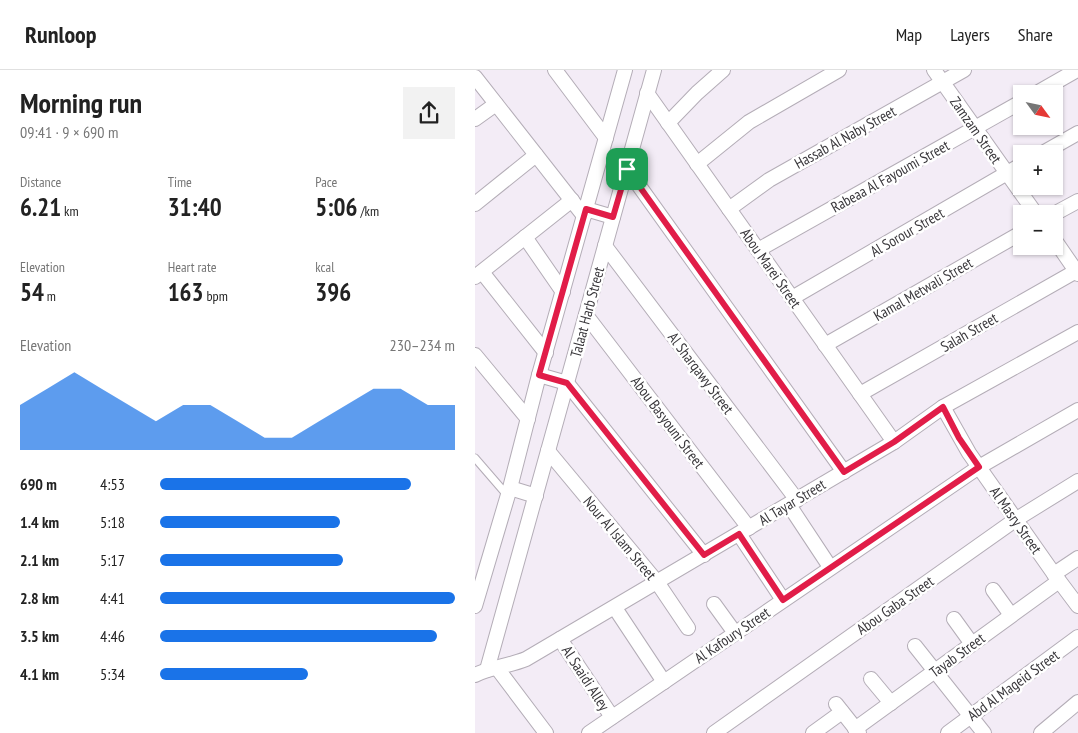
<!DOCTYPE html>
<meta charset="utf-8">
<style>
:root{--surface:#fff;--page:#f2f2f2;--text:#222;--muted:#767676;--line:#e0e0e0;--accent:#1a73e8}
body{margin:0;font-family:"PT Sans Narrow",sans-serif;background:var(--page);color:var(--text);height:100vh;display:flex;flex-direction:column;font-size:19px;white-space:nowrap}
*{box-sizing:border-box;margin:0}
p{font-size:16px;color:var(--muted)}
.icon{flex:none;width:28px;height:28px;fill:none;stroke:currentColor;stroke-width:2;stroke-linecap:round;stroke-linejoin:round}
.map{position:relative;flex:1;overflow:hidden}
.details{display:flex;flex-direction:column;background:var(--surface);width:475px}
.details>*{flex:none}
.needle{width:32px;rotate:123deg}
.controls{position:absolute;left:538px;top:15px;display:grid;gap:10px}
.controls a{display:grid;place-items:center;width:50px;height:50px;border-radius:0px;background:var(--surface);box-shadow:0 1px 4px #0004;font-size:25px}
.pin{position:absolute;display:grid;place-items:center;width:42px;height:42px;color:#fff;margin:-21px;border-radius:10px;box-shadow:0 2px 8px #0006}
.round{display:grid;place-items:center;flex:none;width:52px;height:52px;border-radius:0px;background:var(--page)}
.overview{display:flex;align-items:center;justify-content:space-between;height:85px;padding:0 20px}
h1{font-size:28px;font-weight:700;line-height:38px}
.figures{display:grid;grid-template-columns:repeat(3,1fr);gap:8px;height:85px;padding:5px 20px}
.figures div{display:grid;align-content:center}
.figures b{font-size:25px;font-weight:700}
.figures small{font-size:14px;font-weight:400}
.figures p{font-size:14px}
.chart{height:140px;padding:10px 20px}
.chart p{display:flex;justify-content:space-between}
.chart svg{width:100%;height:90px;margin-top:5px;fill:var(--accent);opacity:.7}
ul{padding:0 20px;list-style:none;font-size:16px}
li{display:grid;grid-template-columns:80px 60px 1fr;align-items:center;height:38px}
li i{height:12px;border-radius:6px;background:var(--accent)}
header{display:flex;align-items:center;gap:30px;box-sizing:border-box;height:70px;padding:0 25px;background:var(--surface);border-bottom:1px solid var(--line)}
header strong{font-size:24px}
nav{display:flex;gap:28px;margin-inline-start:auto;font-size:18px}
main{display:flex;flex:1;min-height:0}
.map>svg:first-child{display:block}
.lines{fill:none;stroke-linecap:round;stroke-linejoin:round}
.lane-casing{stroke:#b4adb7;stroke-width:9}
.street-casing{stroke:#b4adb7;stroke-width:16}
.lane{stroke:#fff;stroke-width:7}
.street{stroke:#fff;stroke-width:14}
.route-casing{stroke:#fff;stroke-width:10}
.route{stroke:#e11d48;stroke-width:6}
.labels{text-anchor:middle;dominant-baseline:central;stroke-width:5;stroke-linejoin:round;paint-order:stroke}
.street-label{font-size:15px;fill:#39373b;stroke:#fff}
</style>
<header>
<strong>Runloop</strong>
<nav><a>Map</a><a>Layers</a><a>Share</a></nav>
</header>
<main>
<section class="details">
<div class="overview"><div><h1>Morning run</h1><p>09:41 · 9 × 690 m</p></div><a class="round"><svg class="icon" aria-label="share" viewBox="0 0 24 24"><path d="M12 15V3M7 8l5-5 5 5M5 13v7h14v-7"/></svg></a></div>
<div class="figures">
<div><p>Distance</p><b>6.21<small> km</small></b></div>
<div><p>Time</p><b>31:40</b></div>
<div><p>Pace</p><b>5:06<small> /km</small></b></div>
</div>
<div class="figures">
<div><p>Elevation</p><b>54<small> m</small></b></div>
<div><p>Heart rate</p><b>163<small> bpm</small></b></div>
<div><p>kcal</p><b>396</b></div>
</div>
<div class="chart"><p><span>Elevation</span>230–234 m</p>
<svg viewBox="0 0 160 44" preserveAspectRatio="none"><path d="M0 44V22L10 14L20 6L30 14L40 22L50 30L60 22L70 22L80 30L90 38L100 38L110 30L120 22L130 14L140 14L150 22L160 22V44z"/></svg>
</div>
<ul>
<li><b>690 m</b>4:53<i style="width:85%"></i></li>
<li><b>1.4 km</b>5:18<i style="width:61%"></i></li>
<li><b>2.1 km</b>5:17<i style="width:62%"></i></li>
<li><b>2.8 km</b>4:41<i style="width:100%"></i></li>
<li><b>3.5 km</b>4:46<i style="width:94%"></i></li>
<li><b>4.1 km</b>5:34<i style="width:50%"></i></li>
</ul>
</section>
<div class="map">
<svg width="603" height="663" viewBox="0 0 603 663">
<rect width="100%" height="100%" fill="#f3ecf6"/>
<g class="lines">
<defs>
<path id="lane" d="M0,388L32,425"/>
<g id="street">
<path d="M80,0L131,68"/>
<path d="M459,0L561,144"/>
<path d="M0,7L109,146"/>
<path d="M172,23L419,372"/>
<path d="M560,24L602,0"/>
<path d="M0,49L21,34"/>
<path d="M193,53L222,23L248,0"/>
<path d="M566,84L603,63"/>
<path d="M222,94L274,52L364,0"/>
<path d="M152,99L369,402"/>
<path d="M0,134L61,85"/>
<path d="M111,139L138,147"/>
<path d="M254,139L294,110L489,0"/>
<path d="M579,144L603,131"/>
<path d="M50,167L88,222"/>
<path d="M579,169L603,204"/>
<path d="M130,176L322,430"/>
<path d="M283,180L546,32"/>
<path d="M7,202L71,283"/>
<path d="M0,207L97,130"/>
<path d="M317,228L546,95"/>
<path d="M111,245L274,458"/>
<path d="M350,275L546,163"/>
<path d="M0,285L53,349"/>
<path d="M64,305L92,313L229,485"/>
<path d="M385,324L603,200"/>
<path d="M468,337L494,383L579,504L603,536"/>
<path d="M73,381L182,512L213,558"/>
<path d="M35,418L61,426"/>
<path d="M314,435L355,497"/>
<path d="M264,464L308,530"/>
<path d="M579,504L603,488"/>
<path d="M518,520L536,545"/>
<path d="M239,534L260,563"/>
<path d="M0,536L35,418L64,305L150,0"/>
<path d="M140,538L189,612"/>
<path d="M479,549L497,574"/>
<path d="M85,569L137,647"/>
<path d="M440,576L509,663"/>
<path d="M22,598L71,663"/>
<path d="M12,600L179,0"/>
<path d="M0,605C16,597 34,596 51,589L419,372L468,337L603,262"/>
<path d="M396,609L416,633"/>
<path d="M361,634L384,663"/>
<path d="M380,659L584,511"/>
<path d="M114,663L504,397L603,340"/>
<path d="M239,663L540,450L603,411"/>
<path d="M338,663L367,642"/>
<path d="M473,663L603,567"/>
<path d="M566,663L603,632"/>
</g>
</defs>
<use href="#lane" class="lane-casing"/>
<use href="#street" class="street-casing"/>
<use href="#lane" class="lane"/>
<use href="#street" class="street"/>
</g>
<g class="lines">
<defs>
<path id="route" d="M152,99L369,402L419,372L468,337L484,368L504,397L308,530L264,464L229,485L92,313L64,305L111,139L138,147Z"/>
</defs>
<use href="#route" class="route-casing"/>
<use href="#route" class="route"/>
</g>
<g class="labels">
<g class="street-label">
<text transform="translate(501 60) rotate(55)">Zamzam Street</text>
<text transform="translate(370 67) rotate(-29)">Hassab Al Naby Street</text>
<text transform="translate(415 106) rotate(-29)">Rabeaa Al Fayoumi Street</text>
<text transform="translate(432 162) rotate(-30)">Al Sorour Street</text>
<text transform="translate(296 198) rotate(55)">Abou Marei Street</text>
<text transform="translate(448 219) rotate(-30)">Kamal Metwali Street</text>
<text transform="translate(112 242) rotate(-75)">Talaat Harb Street</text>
<text transform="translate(494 262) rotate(-30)">Salah Street</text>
<text transform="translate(226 303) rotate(53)">Al Sharqawy Street</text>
<text transform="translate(193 352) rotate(53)">Abou Basyouni Street</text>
<text transform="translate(317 432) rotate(-31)">Al Tayar Street</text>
<text transform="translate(541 450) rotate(55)">Al Masry Street</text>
<text transform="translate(145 468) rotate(50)">Nour Al Islam Street</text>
<text transform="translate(420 535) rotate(-35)">Abou Gaba Street</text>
<text transform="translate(257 565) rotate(-34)">Al Kafoury Street</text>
<text transform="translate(482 585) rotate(-36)">Tayab Street</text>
<text transform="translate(111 608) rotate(57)">Al Saaidi Alley</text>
<text transform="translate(538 615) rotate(-36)">Abd Al Mageid Street</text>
</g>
</g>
</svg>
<div class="controls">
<a><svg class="needle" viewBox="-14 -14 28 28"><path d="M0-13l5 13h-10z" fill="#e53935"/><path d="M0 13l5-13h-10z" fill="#767676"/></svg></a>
<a>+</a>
<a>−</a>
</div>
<div class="pin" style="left:152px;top:99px;background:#1e9e55"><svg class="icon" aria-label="arrive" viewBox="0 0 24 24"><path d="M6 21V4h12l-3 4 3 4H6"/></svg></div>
</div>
</main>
